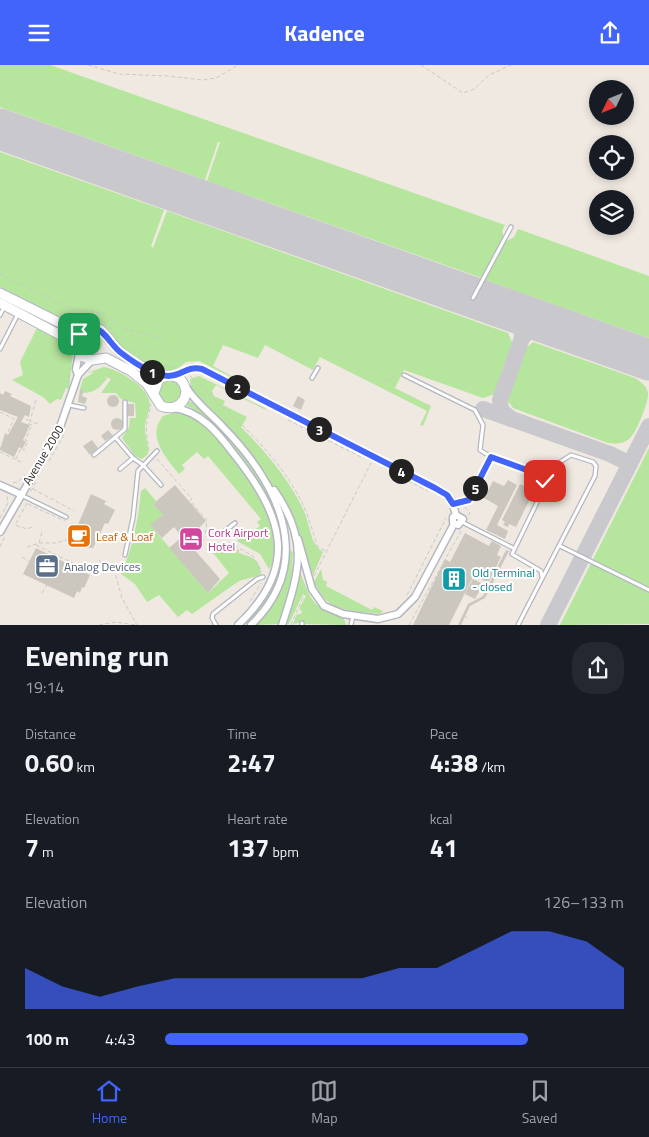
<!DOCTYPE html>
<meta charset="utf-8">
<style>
:root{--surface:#171b24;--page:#242831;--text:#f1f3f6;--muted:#9ea1a6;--line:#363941;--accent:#4264fb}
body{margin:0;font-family:"Titillium Web",sans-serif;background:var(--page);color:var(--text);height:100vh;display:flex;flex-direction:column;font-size:19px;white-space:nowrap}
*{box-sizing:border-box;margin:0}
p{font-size:16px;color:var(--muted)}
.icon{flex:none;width:28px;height:28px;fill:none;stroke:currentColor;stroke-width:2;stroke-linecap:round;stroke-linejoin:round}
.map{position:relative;height:560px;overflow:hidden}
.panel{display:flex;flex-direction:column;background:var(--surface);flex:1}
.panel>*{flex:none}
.needle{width:32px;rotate:227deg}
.fabs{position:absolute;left:589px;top:15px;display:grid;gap:10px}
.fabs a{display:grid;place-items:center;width:45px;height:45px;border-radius:50%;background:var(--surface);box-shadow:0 2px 8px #0003;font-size:25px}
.pin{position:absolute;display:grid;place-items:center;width:42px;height:42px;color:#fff;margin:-21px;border-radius:10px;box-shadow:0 2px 8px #0006}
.km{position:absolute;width:25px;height:25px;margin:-12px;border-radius:50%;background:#222;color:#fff;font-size:14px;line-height:25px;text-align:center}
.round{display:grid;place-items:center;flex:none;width:52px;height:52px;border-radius:20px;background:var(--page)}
.summary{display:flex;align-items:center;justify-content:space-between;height:85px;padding:0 25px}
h1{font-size:28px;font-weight:700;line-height:38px}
.figures{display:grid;grid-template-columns:repeat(3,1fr);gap:8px;height:85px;padding:5px 25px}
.figures div{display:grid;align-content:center}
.figures b{font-size:25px;font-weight:700}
.figures small{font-size:14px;font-weight:400}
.figures p{font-size:14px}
.chart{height:140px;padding:10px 25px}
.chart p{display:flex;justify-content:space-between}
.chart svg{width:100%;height:90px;margin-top:5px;fill:var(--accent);opacity:.7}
ul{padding:0 25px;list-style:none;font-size:16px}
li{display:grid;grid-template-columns:80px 60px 1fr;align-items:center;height:38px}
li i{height:12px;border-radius:6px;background:var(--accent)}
header{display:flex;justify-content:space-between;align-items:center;height:65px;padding:0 25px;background:var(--accent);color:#fff;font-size:22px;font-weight:700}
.dock{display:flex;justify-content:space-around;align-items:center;height:70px;border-top:1px solid var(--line);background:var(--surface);font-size:14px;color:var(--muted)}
.dock a{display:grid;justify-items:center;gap:2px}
.dock .selected{color:var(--accent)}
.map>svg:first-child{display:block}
.green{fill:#b6e59e}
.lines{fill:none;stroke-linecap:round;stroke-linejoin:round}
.taxiway{stroke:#c9c8cc;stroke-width:16}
.runway{stroke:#c9c8cc;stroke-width:41}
.building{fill:#cbc7bf}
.lane-casing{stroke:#b4b7c1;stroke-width:5.5}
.street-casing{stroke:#b4b7c1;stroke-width:9}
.secondary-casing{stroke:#b4b7c1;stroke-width:11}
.path{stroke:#c9c9c9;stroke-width:1;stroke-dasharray:4 2.5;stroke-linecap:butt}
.lane{stroke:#fff;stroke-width:3}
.street{stroke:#fff;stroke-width:6}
.secondary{stroke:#fff;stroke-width:9}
.route-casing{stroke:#fff;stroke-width:10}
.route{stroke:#4264fb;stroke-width:6}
.labels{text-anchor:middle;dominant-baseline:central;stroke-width:4;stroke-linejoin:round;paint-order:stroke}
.street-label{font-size:12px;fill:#2e2e2e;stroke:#fff}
.hotel-label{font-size:12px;fill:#b23c85;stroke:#fff;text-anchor:start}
.food-label{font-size:12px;fill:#c56008;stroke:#fff;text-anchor:start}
.service-label{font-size:12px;fill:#4e5e75;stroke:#fff;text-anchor:start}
.culture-label{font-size:12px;fill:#0d838f;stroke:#fff;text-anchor:start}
</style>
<header><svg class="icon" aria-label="menu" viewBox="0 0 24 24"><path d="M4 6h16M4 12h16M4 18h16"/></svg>Kadence<svg class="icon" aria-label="share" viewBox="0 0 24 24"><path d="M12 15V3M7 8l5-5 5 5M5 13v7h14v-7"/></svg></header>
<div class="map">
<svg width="649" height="560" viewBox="0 0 649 560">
<rect width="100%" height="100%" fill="#efe9e1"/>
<g class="green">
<path d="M0,0H50L505,160L502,166L504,173L482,213L207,116L220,77H218L205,115L0,42Z"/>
<path d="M0,87L164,145L151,181L153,183L167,146L508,268L513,279L495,329L483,333L404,305L395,323L431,341L423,361L420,360L427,346L320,292L313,305L265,280L258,293L223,280L213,301L257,325L199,296L186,297L175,306L157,305L136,295L117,280L105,262L98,258L71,257L0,224Z"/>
<path d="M518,164L649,211V273L485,215L505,177L514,172Z"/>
<path d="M38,261L59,272L73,287L69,324L66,323L61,335L57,334L50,339L43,332L12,315L23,310L20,297Z"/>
<circle cx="91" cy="278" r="11"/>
<path d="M533,277L635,313C641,317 647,321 648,328C649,336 637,366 631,372C625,379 616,379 608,378L513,343L506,333L524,285Z"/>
<path d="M104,302C119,305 150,322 150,340C149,348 145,355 145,363C145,372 149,380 148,389L142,394L135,391L122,373L129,362L130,353H136L135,338L121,334L116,328H101L111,314L104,311L107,313C101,322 94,328 83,328L84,325L80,324L83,314L95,307L87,308Z"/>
<path d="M199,311L265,343L266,345L216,320L212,326L214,331L225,336L223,340L247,352L241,362C266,387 289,414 304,446C310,460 310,479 323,487L313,510L283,435L237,372L191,323L190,314Z"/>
<circle cx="170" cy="327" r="11"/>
<path d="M188,336C203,341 216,360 228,372C280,427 310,500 246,559H242C303,502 285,450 240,390C225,372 208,350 187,341Z"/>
<path d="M176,347C188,350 198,355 207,363C234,388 294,466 269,504L260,489L237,476L242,470L245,473L260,461L257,457L261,454L208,391L204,394L197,387L182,400L185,404L179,409C166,393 146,371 163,351Z"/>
<path d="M649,383V559L560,560Z"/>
<path d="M145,423L156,436L153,439L163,450L151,461L208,528L229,508L214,489L226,479L239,485V488C252,492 260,494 261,510L239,516L192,549L187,545L178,552L159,530L147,537L135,519L121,509C133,482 138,456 141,426Z"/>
<path d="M290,485L293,487L291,520L278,559L256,560C276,537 286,515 290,485Z"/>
<path d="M321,504L323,515L327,517L326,521L372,545L374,542L383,546L380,549C350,545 328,549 314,517Z"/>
<path d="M300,507C313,540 311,539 344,554L346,560L305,559L304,557L293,559L297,549H301L302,546L299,544L306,531L303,529L289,559L285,560Z"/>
</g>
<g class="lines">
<g class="taxiway">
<path d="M506,245C518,252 522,259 522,273L500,335L501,345L511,354"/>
<path d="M522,273L532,262L549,260"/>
<path d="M648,295L649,296"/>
<path d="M483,344L610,389L630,399"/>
<path d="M548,560L649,361"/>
</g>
<path class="runway" d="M0,64L649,295"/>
</g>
<g class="building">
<path d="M80,324L84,325L82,331L87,333L85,339L78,337Z"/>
<path d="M5,326L12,329L10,331L31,341L29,352L25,350L21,357L30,360L23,375L26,377L22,384L19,382L14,392L0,385L5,368L8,370L18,352L0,345V328L3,330Z"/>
<circle cx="113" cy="336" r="6"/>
<path d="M298,331L305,335L301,345L293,341Z"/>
<path d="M127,339H134V351H128Z"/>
<circle cx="117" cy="359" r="6"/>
<path d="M108,365L113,371L105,376L101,371Z"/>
<path d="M92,375L98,383L90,390L83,381Z"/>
<path d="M508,415L517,420L497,460L508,466L505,474L486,465L498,441L484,433L493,416L504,421Z"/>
<path d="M520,419L534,426L516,462L509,459L508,462L503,460L505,457L502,455Z"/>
<path d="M175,420L206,456L196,466L204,475L193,483L220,514L208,528L169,483L182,472L174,462L162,473L150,460L163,450L153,439Z"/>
<path d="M91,429L106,436L104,439L115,445L108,459L105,458L93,483L69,481Z"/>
<path d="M465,468L489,481L492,476L501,481L497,490L501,492L488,518L474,510L449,560H413L445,494L450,497Z"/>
<path d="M36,483L90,510L84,523L82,522L80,528L77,526L74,533L23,509Z"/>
<path d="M506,485L509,486L485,533L470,541L461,560H458L468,539L483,531Z"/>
<path d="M473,514L483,519L475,534L465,529Z"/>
</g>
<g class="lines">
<defs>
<g id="lane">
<path d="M473,233L511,162"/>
<path d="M0,250L4,242"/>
<path d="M0,284L18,249"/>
<path d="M404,310L475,345L483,360L480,385L491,392"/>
<path d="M312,313L318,303"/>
<path d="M69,340L84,343"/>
<path d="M115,372L133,393L120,404"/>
<path d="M94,390L125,364V337"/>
<path d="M133,393L143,400L161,420"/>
<path d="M532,408L542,412L545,421L512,489L541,506L542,512"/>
<path d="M21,430L66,452"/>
<path d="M453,439L469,435L491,392L543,408L571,390L593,397L596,401L595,411L518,560"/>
<path d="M462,457L513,483"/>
<path d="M225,466L235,458"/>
<path d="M560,481L649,525"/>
<path d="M125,490L133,453L138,406L157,386"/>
<path d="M302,558V560"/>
<path d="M216,560L212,553L213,549L257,514L263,512"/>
<path d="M351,560L353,551"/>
</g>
<g id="street">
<path d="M78,310L76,304L79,289"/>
<path d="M175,311L192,303L202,304L443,427L452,436L456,450L453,452V457L458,460L463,454L456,450"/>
<path d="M186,322C196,338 210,348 222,361C277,417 318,495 251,560"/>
<path d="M174,343C200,346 218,368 233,388C281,448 302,500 238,560"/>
<path d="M0,420L20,429"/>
<path d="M274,425C309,475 300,505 282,560"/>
<path d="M0,467L59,365L78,310L92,295"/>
<path d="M298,474L312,524L324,541L343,549L378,554L398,549L415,532L454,459"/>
</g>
<g id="secondary">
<path d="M0,228L60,258L101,265L118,285L133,297L164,312"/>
<path d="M0,238L66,273L83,292L92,295L106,293L131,306L147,319L161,341C180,349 195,328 179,313L169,310L159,314L154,328"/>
</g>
</defs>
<use href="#lane" class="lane-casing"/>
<use href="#street" class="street-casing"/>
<use href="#secondary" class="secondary-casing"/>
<g class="path">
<path d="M88,0L119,9L168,11L203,15L216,13L238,0"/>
<path d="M421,0L463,28L474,24L489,10L511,0"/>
<path d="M0,209L68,242L101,248L126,264L167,275"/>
<path d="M85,254C102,252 109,260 118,273"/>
<path d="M132,286L141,292"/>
<path d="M158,300L176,303"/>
<path d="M190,311C233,353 284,392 307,449C311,460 314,471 318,482L327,487"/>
<path d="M379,315H387L398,310"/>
<path d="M68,319L70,305"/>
<path d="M36,335L30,356L40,360"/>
<path d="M0,347L14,354L0,384"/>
<path d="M288,355L361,392"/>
<path d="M149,386L146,362L151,339"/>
<path d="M0,387L23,398"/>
<path d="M16,394L21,383L24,385L28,376L25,375L32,360L29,359L30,356L24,353"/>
<path d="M157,394L192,434L190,436L207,455L205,472"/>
<path d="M49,396L64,370"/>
<path d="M518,406L528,410"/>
<path d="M391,407L428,426"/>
<path d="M13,418L19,416L25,410"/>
<path d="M33,424L74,446"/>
<path d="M31,426L36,417"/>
<path d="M27,438L15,460L27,464L32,462"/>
<path d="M28,439L65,456"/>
<path d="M465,442L470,448L468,451"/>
<path d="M0,453L8,438L7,430"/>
<path d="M39,478H56L73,473"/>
<path d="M36,480L95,509L101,497L98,494"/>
<path d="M0,482L5,471"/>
<path d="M27,482L39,478L42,467"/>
<path d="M213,489L226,478H230L253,491L262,507"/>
<path d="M22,492L29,496"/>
<path d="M101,498L115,508L122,533L137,560"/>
<path d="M314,511L371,398"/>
<path d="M42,528L47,520"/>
<path d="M407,530L446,453"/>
<path d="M250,536L261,518"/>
<path d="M464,551L469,554"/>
<path d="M99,560L116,557L135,560"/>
<path d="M291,560L304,530"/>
<path d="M409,560L461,466"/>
</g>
<use href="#lane" class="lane"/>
<use href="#street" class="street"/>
<use href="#secondary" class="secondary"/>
</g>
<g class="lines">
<defs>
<path id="route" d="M79,269L90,262C105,264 109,278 120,287C129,294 139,301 150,306C179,320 182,299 202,304L435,423L447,430L453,439L469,435L491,392L524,404L545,416"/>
</defs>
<use href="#route" class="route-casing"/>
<use href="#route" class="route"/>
</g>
<defs>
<symbol id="cafe-square" viewBox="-11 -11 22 22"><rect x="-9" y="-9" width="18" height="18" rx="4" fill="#e8710a" stroke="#fff"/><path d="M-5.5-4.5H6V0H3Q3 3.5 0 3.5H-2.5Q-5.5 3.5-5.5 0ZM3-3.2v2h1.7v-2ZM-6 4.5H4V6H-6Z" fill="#fff"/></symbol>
<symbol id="hotel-square" viewBox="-11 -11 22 22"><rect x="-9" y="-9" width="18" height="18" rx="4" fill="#d1479c" stroke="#fff"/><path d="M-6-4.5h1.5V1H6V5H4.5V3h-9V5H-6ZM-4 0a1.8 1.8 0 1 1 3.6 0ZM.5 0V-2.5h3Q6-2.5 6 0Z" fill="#fff"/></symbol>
<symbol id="office-square" viewBox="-11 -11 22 22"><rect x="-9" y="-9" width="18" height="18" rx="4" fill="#5c6f8a" stroke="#fff"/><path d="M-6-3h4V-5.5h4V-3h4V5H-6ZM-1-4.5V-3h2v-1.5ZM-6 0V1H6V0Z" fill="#fff"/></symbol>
<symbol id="building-square" viewBox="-11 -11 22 22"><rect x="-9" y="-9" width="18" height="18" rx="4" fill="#0f9aa8" stroke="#fff"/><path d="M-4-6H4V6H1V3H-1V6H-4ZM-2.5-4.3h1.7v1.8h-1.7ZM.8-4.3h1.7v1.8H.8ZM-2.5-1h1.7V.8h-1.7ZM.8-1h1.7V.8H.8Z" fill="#fff"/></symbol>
</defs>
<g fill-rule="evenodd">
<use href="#cafe-square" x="65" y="457" width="28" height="28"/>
<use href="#hotel-square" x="177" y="460" width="28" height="28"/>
<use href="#office-square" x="33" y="487" width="28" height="28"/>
<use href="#building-square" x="440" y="500" width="28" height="28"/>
</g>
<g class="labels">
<g class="street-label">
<text transform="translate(43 390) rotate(-59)">Avenue 2000</text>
</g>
<g class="hotel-label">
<text x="208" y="467">Cork Airport<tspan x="208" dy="14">Hotel</tspan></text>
</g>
<g class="food-label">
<text x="96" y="471">Leaf &amp; Loaf</text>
</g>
<g class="service-label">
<text x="64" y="501">Analog Devices</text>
</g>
<g class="culture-label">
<text x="472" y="507">Old Terminal<tspan x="472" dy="14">- closed</tspan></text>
</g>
</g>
</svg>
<div class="fabs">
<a><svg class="needle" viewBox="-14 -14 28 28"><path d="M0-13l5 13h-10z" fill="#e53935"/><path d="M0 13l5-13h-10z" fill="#9ea1a6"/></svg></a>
<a><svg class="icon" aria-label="locate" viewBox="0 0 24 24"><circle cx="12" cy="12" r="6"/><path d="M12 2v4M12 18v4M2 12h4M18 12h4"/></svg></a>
<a><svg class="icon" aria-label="layers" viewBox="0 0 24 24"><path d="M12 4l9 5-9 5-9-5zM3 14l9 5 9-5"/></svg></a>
</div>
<div class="pin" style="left:79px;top:269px;background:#1e9e55"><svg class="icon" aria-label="arrive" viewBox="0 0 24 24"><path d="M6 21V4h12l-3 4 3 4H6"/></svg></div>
<div class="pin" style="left:545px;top:416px;background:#d93025"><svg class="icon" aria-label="check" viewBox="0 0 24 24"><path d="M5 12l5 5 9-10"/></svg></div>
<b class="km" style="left:152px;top:307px">1</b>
<b class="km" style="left:237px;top:322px">2</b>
<b class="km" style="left:319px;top:364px">3</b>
<b class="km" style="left:401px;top:406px">4</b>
<b class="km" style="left:475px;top:423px">5</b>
</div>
<section class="panel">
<div class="summary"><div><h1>Evening run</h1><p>19:14</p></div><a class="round"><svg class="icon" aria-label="share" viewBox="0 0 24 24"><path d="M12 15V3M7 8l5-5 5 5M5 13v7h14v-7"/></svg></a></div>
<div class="figures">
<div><p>Distance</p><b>0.60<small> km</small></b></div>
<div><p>Time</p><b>2:47</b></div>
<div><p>Pace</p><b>4:38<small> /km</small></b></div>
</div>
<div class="figures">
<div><p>Elevation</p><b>7<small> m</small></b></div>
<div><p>Heart rate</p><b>137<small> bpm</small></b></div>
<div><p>kcal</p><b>41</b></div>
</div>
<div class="chart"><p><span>Elevation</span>126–133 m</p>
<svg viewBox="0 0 160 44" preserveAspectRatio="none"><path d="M0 44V24L10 33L20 38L30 33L40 29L50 29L60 29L70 29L80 29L90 29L100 24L110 24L120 15L130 6L140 6L150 11L160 24V44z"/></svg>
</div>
<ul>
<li><b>100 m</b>4:43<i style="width:79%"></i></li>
</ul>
</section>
<nav class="dock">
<a class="selected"><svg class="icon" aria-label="home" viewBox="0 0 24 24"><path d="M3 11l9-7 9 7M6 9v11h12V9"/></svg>Home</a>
<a><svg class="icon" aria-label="map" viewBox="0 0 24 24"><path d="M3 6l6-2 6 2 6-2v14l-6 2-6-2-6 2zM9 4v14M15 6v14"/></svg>Map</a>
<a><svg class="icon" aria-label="saved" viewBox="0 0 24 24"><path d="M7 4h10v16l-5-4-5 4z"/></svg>Saved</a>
</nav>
